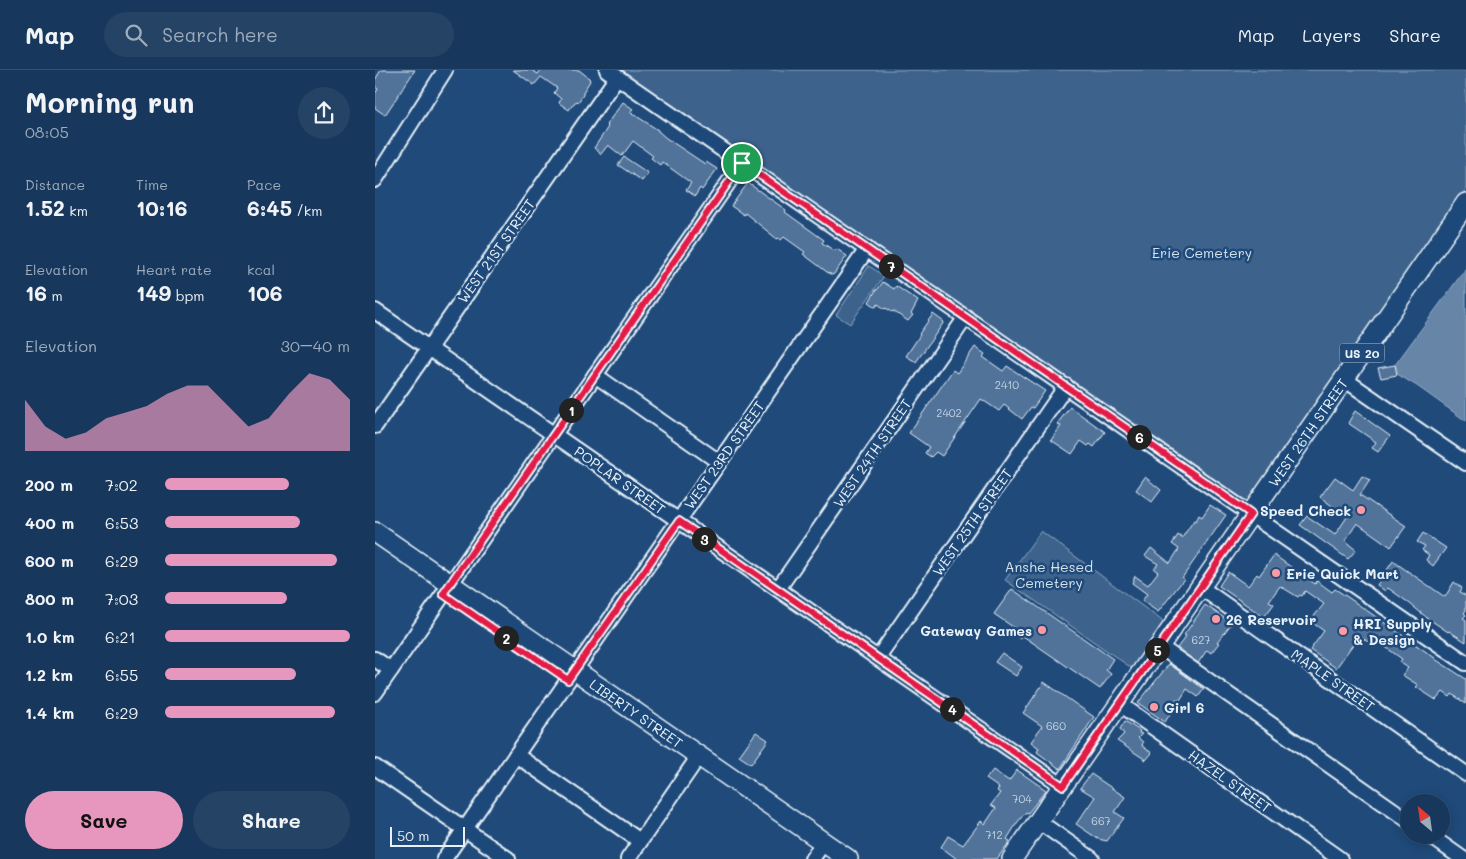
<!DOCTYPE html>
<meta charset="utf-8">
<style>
:root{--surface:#17385c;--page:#244365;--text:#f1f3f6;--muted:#9eacbb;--line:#365272;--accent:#e797bd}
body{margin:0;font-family:Mali,sans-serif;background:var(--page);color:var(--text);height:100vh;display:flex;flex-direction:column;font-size:19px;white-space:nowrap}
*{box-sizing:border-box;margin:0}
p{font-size:16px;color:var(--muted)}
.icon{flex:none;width:28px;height:28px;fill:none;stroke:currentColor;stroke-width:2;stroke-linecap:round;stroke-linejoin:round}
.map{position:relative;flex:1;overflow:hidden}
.panel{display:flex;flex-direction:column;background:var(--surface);width:375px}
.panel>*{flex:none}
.needle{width:32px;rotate:331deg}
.controls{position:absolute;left:1025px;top:724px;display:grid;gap:10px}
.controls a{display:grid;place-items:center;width:50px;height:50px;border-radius:50%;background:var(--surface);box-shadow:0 2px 12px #0003,0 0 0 1px var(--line);font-size:25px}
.scale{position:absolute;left:15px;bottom:12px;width:75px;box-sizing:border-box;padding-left:5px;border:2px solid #e8f1f8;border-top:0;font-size:14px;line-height:18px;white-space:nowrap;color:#e8f1f8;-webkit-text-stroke:4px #1f4a7a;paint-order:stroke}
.pin{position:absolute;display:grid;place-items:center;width:42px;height:42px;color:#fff;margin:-21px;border:2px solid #fff;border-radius:50%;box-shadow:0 1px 5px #0007}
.km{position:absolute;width:25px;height:25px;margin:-12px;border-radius:50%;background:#222;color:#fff;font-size:14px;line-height:25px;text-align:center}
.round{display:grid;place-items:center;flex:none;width:52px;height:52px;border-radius:26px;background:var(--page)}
.overview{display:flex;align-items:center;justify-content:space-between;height:85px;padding:0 25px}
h1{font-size:28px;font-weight:700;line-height:38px}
.stats{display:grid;grid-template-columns:repeat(3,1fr);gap:8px;height:85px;padding:5px 25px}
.stats div{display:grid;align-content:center}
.stats b{font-size:21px;font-weight:700}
.stats small{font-size:14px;font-weight:400}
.stats p{font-size:14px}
.chart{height:140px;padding:10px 25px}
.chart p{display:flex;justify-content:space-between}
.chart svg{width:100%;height:90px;margin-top:5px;fill:var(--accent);opacity:.7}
.action{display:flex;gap:10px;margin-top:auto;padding:10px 25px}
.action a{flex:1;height:58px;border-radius:30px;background:var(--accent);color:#111;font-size:20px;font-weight:700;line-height:58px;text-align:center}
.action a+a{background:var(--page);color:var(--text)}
ul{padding:0 25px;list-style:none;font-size:16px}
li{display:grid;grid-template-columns:80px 60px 1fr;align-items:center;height:38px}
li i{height:12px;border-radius:6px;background:var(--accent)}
header{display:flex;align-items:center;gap:30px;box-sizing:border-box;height:70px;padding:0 25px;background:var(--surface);border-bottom:1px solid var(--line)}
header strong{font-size:24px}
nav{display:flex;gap:28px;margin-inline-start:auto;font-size:18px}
.search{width:350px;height:45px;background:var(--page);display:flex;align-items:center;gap:12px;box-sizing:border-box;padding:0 18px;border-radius:28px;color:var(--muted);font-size:19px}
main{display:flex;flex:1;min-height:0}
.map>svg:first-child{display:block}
.green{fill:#3c628c;stroke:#92aac2}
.water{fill:#6685a7;stroke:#9ab0c7}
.building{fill:#517399;stroke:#e8f1f8}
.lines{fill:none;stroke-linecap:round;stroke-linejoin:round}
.minor-casing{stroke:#e8f1f8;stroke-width:18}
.major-casing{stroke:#e8f1f8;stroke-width:22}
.minor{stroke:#1f4a7a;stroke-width:14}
.major{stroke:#1f4a7a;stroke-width:19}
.route-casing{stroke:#fff;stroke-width:10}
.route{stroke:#e11d48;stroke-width:6}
.poi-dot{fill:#ff9aa2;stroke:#1f4a7a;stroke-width:2}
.labels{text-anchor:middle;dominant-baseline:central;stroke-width:5;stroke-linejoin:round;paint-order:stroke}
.number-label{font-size:11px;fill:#c2d2e0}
.shield{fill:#1f4a7a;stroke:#acbfd2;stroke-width:1}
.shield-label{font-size:12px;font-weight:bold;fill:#e8f1f8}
.street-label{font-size:14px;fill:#e8f1f8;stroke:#1f4a7a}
.park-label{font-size:14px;fill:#d7e3ed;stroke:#1f4a7a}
.poi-label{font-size:14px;font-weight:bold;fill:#e8f1f8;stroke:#1f4a7a;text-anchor:start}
</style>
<header>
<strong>Map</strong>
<div class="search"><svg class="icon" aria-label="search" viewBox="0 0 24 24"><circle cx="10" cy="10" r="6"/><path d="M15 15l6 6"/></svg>Search here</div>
<nav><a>Map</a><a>Layers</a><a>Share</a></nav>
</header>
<main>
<section class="panel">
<div class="overview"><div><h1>Morning run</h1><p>08:05</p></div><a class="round"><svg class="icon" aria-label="share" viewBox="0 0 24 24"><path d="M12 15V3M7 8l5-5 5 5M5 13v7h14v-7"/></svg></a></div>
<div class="stats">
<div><p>Distance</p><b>1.52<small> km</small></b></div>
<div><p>Time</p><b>10:16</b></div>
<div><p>Pace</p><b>6:45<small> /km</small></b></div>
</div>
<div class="stats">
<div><p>Elevation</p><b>16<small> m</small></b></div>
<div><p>Heart rate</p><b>149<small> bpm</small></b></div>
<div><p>kcal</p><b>106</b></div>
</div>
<div class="chart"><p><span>Elevation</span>30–40 m</p>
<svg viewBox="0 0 160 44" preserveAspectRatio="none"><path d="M0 44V19L10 32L20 38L30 35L40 28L50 25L60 22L70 16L80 12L90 12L100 22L110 32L120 28L130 16L140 6L150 9L160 19V44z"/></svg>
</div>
<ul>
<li><b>200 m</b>7:02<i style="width:67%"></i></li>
<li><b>400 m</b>6:53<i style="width:73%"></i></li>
<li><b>600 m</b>6:29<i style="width:93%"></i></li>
<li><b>800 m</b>7:03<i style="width:66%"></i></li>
<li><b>1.0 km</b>6:21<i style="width:100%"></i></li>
<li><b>1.2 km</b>6:55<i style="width:71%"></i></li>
<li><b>1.4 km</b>6:29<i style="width:92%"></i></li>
</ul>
<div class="action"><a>Save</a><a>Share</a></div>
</section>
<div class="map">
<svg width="1091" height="789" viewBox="0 0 1091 789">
<rect width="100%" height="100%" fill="#1f4a7a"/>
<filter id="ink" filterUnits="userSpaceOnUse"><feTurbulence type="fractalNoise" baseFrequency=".02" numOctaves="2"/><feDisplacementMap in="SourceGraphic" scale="10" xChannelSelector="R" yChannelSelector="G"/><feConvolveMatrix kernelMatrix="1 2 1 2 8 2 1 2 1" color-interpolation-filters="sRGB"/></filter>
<g filter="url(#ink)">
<g class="green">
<path d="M245,0H1091V119L875,430L872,431L866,430L696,311L662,289L612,253L337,67Z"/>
<path d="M494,196L509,206L475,254L461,245Z"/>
<path d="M666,461L790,553L758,599L630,510Z"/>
</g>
<path class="water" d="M1091,198V351L1042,316L1022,304V298L1020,295Z"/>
<g class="building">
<path d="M6,0H40L10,45L0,38V24L3,19L0,17V10Z"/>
<path d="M138,0H156L163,4L166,0H204L214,8L215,11L208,22V25L203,32L202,31L199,33L194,40L184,33L186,29L179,23L182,18L166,7L159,15Z"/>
<path d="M248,32L258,39L255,42L283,60V61L291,68L330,94L331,92L342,99L327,120L325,118L320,126L311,120L316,113L287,92L285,95L276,88L278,86L258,71L247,86L233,75L226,84L219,78L233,57L231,55Z"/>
<path d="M249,87L273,103L267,111L243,95Z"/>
<path d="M373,113L411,140L410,142L449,170L447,173L460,181L462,179L472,186L459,204L457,205L452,202L428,184L430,182L409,167L406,170L403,168L402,169L370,143L369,145L356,136Z"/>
<path d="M508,212L519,219L521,216L543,231L536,244L538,245L533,251L518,241L517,242L511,238L510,239L503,234L501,237L494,232L501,220H502Z"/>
<path d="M558,244L569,252L541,292L531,286L545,265L544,264Z"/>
<path d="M600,277L610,284L608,287L628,301L632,296L670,321L658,338L656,337L647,349L629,335L624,341L606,329L567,386L561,382L556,387L550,383L554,377L534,363L575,304L578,300L582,303Z"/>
<path d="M1020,295L1022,305L1006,308L1003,298Z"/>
<path d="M695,337L730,362L719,377L715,374L713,376L706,371L697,384L676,370L686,356L682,354Z"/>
<path d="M980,341L1015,366L1003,382L997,378L1001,372L973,353Z"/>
<path d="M987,406L995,410L985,425L1031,456L1016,477L982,453L970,471L981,480L973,489L925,455L932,446L960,465L972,447L945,427L960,407L978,420Z"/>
<path d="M770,407L786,420L777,432L761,420Z"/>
<path d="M835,435L851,445L807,508L809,509L783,542L767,531L772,524L757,513L760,506L773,515L783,502L779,499L783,494L770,486L776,478L795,493L804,479L797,474L803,465L807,468L819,450L821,451L824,445L827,447Z"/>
<path d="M1048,463L1071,478L1058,496L1051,490L1054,485L1047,480L1050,476L1042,472Z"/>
<path d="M899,485L940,514L942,511L957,522L960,519L971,526L1060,588V589L1091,609V634L1077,624L1075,627L1068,622L1061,630L1041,617L1043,615L1027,605L1033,598L1025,592L1027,589L998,568L995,573L984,566L961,598L935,580L949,561L935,551L949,534L930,521L927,526L925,525L923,527L905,516L894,531L899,534L889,547L844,516L853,502L873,516L882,504L884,506Z"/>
<path d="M1018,491L1070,527L1079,512L1087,518L1085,522L1091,526V540L1089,543L1091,545L1088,548L1091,550V572L1074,561L1073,562L1057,551V552L1034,533L1013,518L1010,521L1002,515Z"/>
<path d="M637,519L738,589L731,600L736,604L725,619L648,566L645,569L635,562L638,557L619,544Z"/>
<path d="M830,535L857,553L842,572L844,573L836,583L832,580L823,593L802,578L811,566L809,565Z"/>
<path d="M627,583L647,597L641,606L620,592Z"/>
<path d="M794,594L829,619L823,627L812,619L805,630L801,629L792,641L795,644L790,652L763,633Z"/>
<path d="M669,612L719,647L685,699L662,682L664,678L656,672L667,656L648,643Z"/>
<path d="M750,651L765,661L764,663L767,664L763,668L768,672L767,676L777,683L771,690L742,671L749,664L745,659Z"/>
<path d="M381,662L393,670L376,694L364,686Z"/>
<path d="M618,700L634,711L642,700L671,720L653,743L651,742L642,753L632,769L635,771L622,789H582L566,777L573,766L588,775L606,751L610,754L621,738L616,735L625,723L622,721L624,718L611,709Z"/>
<path d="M716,704L750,727L740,742L749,748L732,771L723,769L701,754L720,727L705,718Z"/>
</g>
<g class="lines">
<defs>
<g id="minor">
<path d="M232,0L1091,593"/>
<path d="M0,110L70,0"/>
<path d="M0,241L688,716"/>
<path d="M220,305L344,392"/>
<path d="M969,309L1091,393"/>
<path d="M0,356L242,7"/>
<path d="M825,517L1091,704"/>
<path d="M403,519L591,247"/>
<path d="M784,576L1034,751"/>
<path d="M503,588L691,316"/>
<path d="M0,589L16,600"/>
<path d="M0,623L367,93"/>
<path d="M745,634L965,789"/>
<path d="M141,685L265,771"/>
<path d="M0,697L133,789"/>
<path d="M663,751L717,789"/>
<path d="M1054,765L1088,789"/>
<path d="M69,789L492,179"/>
<path d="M253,789L324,686"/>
<path d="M437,789L449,772"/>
</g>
<g id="major">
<path id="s1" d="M0,462L473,789"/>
<path id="s2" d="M637,789L1091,133"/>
</g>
</defs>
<use href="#minor" class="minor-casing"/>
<use href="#major" class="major-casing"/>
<use href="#minor" class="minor"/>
<use href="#major" class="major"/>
</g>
</g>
<g class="lines" filter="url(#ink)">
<defs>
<path id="route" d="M367,93L876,444L688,716L304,451L193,610L68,524Z"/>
</defs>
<use href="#route" class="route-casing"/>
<use href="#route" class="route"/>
</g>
<g class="poi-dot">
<circle cx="986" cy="440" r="5"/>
<circle cx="901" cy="503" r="5"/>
<circle cx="841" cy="549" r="5"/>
<circle cx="667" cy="560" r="5"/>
<circle cx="968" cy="561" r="5"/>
<circle cx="779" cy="637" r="5"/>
</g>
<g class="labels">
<g class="number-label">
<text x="632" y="314">2410</text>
<text x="574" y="342">2402</text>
<text x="826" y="569">627</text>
<text x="681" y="655">660</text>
<text x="647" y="728">704</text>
<text x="726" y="750">667</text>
<text x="619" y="764">712</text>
</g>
<rect class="shield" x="964.5" y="273.5" width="45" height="19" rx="4"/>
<g class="shield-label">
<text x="987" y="283">US 20</text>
</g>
<g class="street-label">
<text transform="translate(121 181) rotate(-55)">WEST 21ST STREET</text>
<text stroke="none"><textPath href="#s2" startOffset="519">WEST 26TH STREET</textPath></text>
<text transform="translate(497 383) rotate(-56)">WEST 24TH STREET</text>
<text transform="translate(349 385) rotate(-55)">WEST 23RD STREET</text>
<text transform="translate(245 410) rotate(35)">POPLAR STREET</text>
<text transform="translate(597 452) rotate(-55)">WEST 25TH STREET</text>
<text transform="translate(958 610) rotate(35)">MAPLE STREET</text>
<text stroke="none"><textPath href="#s1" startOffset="318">LIBERTY STREET</textPath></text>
<text transform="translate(855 711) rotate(35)">HAZEL STREET</text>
</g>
<g class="park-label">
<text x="827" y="182">Erie Cemetery</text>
<text x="674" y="496">Anshe Hesed<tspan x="674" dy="16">Cemetery</tspan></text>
</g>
<g class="poi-label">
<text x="976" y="440" text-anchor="end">Speed Check</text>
<text x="911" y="503">Erie Quick Mart</text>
<text x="851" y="549">26 Reservoir</text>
<text x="978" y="553">HRI Supply<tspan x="978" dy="16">&amp; Design</tspan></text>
<text x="657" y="560" text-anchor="end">Gateway Games</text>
<text x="789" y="637">Girl 6</text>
</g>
</g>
</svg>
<div class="controls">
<a><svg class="needle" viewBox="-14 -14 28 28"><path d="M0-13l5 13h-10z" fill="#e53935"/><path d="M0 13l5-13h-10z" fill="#9eacbb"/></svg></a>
</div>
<div class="scale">50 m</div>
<div class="pin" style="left:367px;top:93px;background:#1e9e55"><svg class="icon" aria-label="arrive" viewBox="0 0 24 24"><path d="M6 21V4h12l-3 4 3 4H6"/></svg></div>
<b class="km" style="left:196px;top:340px">1</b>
<b class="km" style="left:131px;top:568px">2</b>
<b class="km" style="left:329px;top:469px">3</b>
<b class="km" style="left:577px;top:639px">4</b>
<b class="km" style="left:782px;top:580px">5</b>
<b class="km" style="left:764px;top:367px">6</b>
<b class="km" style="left:516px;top:196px">7</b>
</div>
</main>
